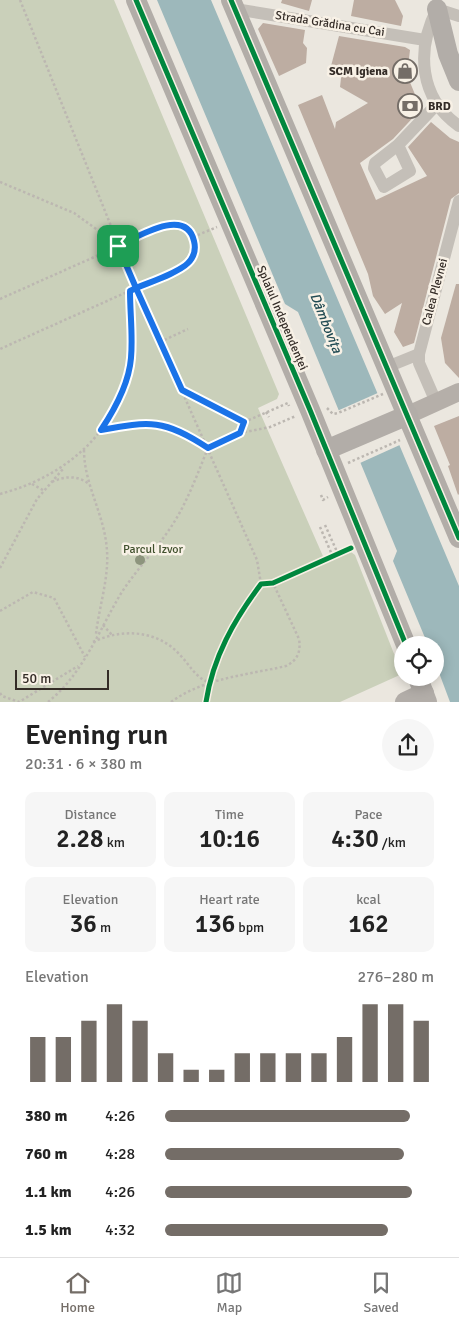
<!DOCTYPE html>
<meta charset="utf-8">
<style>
:root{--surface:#fff;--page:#f6f6f6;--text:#222;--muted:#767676;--line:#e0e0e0;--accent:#746d67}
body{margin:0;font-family:Signika,sans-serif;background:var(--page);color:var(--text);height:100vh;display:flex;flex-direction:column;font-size:19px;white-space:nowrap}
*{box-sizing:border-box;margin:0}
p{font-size:16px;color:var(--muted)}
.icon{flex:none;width:28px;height:28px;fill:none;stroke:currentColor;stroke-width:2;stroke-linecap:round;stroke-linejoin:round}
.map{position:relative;height:702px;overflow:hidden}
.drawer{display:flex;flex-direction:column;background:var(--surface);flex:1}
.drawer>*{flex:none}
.controls{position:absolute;left:394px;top:636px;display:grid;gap:10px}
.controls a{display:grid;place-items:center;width:50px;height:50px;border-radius:50%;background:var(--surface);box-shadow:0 2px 12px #0003;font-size:25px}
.scale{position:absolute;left:15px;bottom:12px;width:94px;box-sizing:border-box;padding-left:5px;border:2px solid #342c27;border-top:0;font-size:14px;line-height:18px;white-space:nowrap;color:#342c27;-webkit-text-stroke:4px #f8f1e6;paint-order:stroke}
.pin{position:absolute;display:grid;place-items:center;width:42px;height:42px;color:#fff;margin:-21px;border-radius:10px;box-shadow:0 2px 8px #0006}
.round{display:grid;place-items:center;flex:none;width:52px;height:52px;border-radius:26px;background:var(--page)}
.head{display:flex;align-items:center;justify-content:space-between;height:85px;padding:0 25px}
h1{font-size:28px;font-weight:600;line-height:38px}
.figures{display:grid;grid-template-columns:repeat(3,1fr);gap:8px;height:85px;padding:5px 25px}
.figures div{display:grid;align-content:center;border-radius:10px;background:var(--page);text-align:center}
.figures b{font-size:25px;font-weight:600}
.figures small{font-size:14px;font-weight:400}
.figures p{font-size:14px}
.chart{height:140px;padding:10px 25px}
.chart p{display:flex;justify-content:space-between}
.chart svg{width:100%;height:90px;margin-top:5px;stroke:var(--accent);stroke-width:6}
ul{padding:0 25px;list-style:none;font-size:16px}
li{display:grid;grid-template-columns:80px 60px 1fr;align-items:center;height:38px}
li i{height:12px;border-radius:6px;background:var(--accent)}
.dock{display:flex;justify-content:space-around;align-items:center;height:70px;border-top:1px solid var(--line);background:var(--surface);font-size:14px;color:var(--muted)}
.dock a{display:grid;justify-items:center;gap:2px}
.dock .on{color:var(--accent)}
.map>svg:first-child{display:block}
.green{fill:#cad0ba}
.water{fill:#9db8bb}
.pier{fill:#ebe7df}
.building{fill:#bdada2}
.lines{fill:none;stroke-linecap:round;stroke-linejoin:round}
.path{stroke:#bcb7b1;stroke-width:2.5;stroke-dasharray:2.5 2.5;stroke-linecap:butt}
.street{stroke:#c4bfb8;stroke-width:12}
.secondary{stroke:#b5afa9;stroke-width:18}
.primary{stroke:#b2ada8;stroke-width:20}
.cycleway-casing{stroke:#f8f1e6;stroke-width:8}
.cycleway{stroke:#00873e;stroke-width:5}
.tree{fill:#8d947d}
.route-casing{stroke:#fff;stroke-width:10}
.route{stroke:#1a73e8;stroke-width:6}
.labels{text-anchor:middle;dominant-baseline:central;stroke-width:5;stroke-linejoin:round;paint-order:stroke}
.street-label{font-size:12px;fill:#342c27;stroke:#f8f1e6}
.poi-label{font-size:12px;font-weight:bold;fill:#342c27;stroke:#f8f1e6;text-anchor:end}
.park-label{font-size:12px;fill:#40502d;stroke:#f8f1e6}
.water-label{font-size:14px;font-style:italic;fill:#204a52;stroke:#f8f1e6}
</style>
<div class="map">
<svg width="459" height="702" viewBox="0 0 459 702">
<rect width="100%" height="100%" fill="#ebe7df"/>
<path class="green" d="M0,0H114L279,394L277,399L258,408L326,563L351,552L355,555L402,674L340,702H0Z"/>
<path class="water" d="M157,0H211L459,586V702H450L435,662V645H428L393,561L397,551L298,312L285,304Z"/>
<path class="pier" d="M380,392L402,444L360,463L337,411Z"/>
<g class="building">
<path d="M282,0H312L309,11L281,3Z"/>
<path d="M354,0H395L403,16L401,26L351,16Z"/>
<path d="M263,23L305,30L303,43L307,48L306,63L279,76L258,29Z"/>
<path d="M339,36L405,47L410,50L407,75L421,109L393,139L360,163L376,200L427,176L408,147L431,122L450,138L459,142V193L451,199L414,343L403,347L394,332L402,303L385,314L373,296L368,274L298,105L322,95L335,129L336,122L368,103L340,87L342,69L331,66Z"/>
<path d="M456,284H459V378L445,363L441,338Z"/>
<path d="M459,416V494L458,495L448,466L450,465L434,426Z"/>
</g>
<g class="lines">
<g class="path">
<path d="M20,0L136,288L257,560L261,584"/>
<path d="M0,182L74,213L117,244"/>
<path d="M193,237L217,227"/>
<path d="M0,299L166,225L181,226L193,237L194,254L185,266L0,349"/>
<path d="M160,342L188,329"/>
<path d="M183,390L244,422L240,433L270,427L296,416"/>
<path d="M327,408L333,414L338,413L383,394"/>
<path d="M266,412L269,417"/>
<path d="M244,422L288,403L289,406"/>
<path d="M101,430C149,421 164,419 206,447"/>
<path d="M84,450C84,485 105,515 107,551C109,578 99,607 96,634"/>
<path d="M348,463L400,440"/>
<path d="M52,482C64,476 78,475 89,484"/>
<path d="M32,484L43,490"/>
<path d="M0,494C67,476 119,431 131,360C134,338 130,313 130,291"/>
<path d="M321,495L323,500L328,497"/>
<path d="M325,525L338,554"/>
<path d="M320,527L333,557"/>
<path d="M0,568L37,499L63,469"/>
<path d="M0,611L33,592L54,598L85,657"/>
<path d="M103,625L112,635"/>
<path d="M93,642C122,628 158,630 180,655C190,665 195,677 208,682"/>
<path d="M0,693L2,696L19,702L78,666"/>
<path d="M48,702C82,675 99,631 120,595C135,571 155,551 171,527C187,503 197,475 208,448L240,433"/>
<path d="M171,702C204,678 247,675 286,666C298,660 301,651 299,639L273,583"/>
</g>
<g class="street">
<path d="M235,9L425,40"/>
<path d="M459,16L437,9C416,50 419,98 459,126"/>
<path d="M398,145L410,171L384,187L374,168L375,163L398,145L437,104"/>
<path d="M387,367L419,354"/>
<path d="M436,402L419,363V354L459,201"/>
</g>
<path class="secondary" d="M408,415L459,392"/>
<g class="primary">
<path d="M136,0L310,410L406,645"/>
<path d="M231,0L459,538"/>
<path d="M437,9L448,54L459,81"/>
<path d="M326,450L408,415"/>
<path d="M418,678L427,702"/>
<path d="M405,702L424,693"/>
</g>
<defs>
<g id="cycleway">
<path d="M136,0L310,410L406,645"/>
<path d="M231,0L459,538"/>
<path d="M206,702C213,657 234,620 261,584L273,583L351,548"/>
</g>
</defs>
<use href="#cycleway" class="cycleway-casing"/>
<use href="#cycleway" class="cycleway"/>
</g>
<circle class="tree" cx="140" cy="560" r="5"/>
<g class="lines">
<defs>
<path id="route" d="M118,246L136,288L130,291C130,313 133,336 131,358C129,383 115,409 101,430C150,421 164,419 208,448L240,433L244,422L182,390L136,288C150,282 178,273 188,263C194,257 196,249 194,241C186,206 137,237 118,246"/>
</defs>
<use href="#route" class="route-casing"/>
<use href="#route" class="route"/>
</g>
<defs>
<symbol id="shop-ring" viewBox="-11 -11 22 22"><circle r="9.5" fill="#f8f1e6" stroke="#746d67" stroke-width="1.5"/><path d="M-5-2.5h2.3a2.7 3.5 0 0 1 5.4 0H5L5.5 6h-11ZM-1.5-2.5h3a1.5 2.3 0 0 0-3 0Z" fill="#746d67"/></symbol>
<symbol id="bank-ring" viewBox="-11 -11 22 22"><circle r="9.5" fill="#f8f1e6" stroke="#746d67" stroke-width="1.5"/><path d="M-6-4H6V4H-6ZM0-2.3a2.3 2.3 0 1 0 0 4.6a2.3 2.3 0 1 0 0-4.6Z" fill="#746d67"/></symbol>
</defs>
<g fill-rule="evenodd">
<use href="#shop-ring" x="391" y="57" width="28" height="28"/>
<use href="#bank-ring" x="396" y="92" width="28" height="28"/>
</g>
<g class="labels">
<g class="street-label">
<text transform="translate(330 24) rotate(9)">Strada Grădina cu Cai</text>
<text transform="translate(435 292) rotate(-75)">Calea Plevnei</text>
<text transform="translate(282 318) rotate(67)">Splaiul Independenței</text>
</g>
<g class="poi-label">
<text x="388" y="71">SCM Igiena</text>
<text x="428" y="106" text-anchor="start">BRD</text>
</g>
<g class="park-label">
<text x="153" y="549">Parcul Izvor</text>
</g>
<g class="water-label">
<text transform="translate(326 323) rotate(68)">Dâmbovița</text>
</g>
</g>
</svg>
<div class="controls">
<a><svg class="icon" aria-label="locate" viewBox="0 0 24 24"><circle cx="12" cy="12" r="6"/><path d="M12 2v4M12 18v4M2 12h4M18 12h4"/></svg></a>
</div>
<div class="scale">50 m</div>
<div class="pin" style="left:118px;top:246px;background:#1e9e55"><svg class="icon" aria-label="arrive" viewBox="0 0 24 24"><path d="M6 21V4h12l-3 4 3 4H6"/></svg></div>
</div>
<section class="drawer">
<div class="head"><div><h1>Evening run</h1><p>20:31 · 6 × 380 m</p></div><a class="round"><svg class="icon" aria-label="share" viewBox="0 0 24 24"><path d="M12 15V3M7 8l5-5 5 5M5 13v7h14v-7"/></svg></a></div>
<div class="figures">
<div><p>Distance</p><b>2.28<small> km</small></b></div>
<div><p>Time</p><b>10:16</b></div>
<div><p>Pace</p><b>4:30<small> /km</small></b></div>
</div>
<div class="figures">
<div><p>Elevation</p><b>36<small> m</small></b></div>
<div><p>Heart rate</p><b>136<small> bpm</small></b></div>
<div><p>kcal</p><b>162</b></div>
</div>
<div class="chart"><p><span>Elevation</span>276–280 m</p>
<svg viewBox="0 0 160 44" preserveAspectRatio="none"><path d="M5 44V22M15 44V22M25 44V14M35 44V6M45 44V14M55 44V30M65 44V38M75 44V38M85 44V30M95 44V30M105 44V30M115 44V30M125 44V22M135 44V6M145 44V6M155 44V14"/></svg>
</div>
<ul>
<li><b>380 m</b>4:26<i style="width:91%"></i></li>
<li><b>760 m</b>4:28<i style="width:89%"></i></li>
<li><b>1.1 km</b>4:26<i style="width:92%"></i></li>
<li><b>1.5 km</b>4:32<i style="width:83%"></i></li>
</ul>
</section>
<nav class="dock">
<a class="on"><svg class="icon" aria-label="home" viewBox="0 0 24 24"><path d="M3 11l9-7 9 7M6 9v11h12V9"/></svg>Home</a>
<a><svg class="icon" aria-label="map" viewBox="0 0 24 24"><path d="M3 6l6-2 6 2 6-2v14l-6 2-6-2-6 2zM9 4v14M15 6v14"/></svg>Map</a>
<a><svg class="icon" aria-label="saved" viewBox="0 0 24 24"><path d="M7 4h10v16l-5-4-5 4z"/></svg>Saved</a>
</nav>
